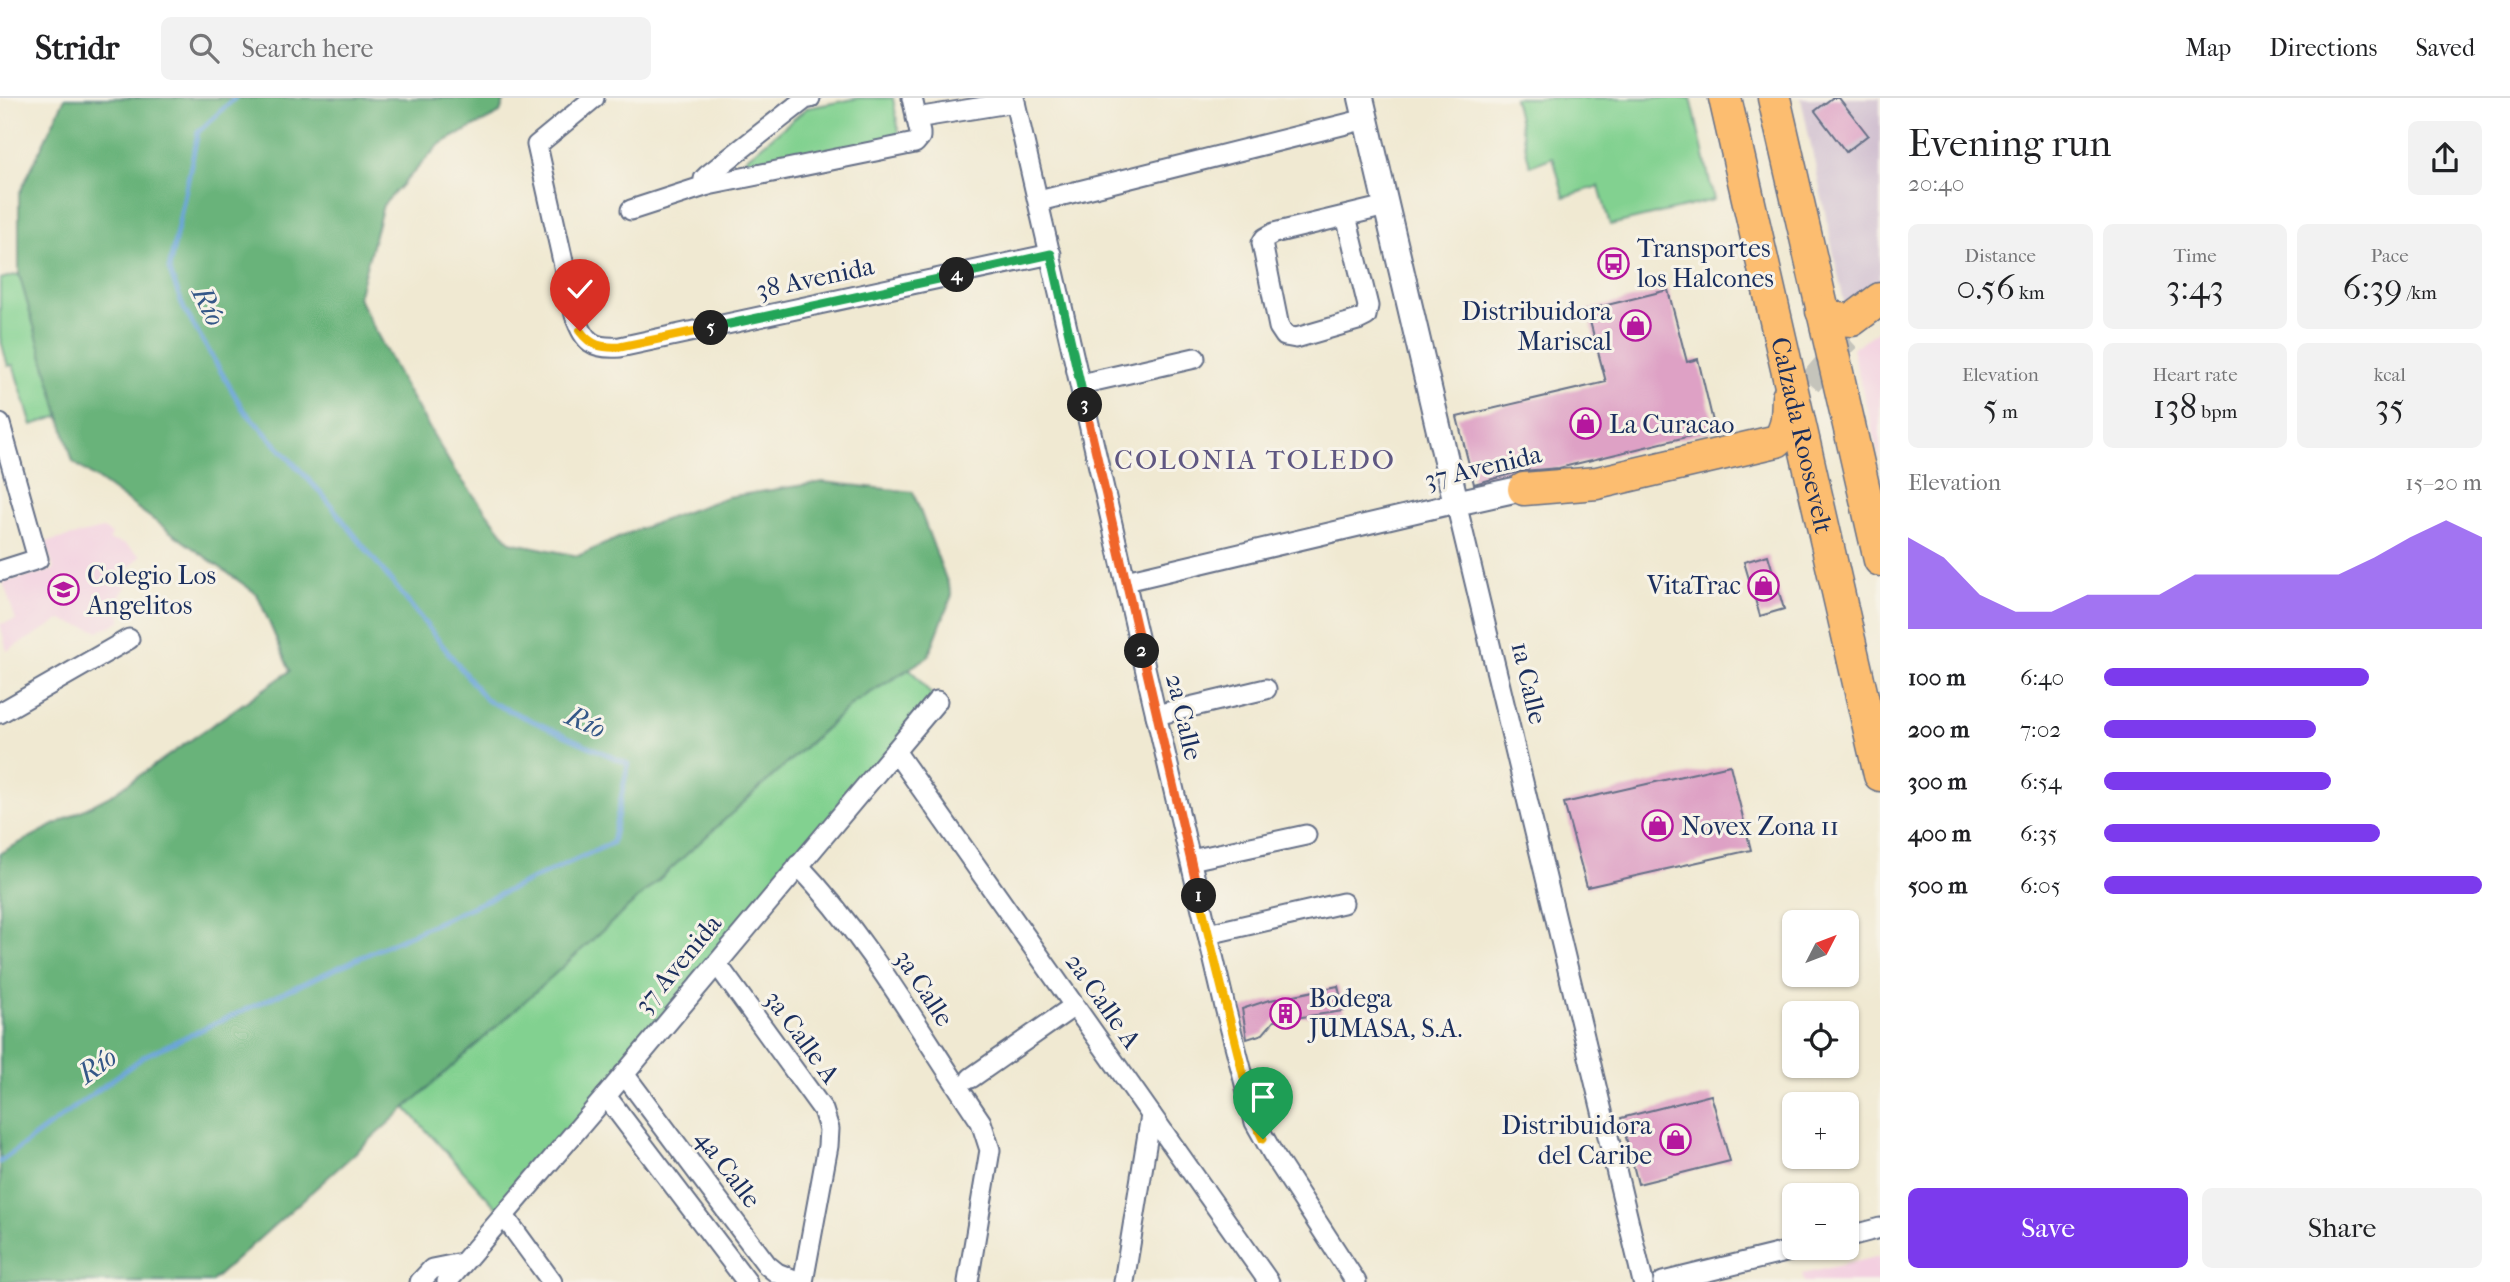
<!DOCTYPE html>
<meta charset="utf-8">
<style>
:root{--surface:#fff;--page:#f2f2f2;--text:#202124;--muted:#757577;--line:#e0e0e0;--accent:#7c3aed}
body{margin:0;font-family:"IM FELL French Canon",serif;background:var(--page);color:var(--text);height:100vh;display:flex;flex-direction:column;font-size:26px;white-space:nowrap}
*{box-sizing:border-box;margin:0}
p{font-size:23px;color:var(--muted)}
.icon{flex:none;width:38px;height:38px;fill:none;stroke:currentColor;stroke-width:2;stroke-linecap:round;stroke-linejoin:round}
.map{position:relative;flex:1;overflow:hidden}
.side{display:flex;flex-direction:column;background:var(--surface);width:630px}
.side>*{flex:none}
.needle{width:46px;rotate:48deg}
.controls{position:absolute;left:1782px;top:812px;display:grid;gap:14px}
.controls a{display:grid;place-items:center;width:77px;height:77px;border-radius:10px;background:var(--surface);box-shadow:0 2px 5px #0004;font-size:35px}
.pin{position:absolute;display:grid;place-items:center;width:60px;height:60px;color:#fff;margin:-72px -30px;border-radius:50% 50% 50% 0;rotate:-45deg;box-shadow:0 0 7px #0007}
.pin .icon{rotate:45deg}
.km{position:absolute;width:35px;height:35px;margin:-18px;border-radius:50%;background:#222;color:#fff;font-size:19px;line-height:35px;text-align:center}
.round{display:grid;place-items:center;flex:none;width:74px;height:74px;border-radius:10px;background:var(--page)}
.overview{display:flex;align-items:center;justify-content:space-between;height:119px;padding:0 28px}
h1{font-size:38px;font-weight:600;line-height:52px}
.figures{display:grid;grid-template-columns:repeat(3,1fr);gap:10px;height:119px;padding:7px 28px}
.figures div{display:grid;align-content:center;border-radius:10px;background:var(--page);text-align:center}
.figures b{font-size:35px;font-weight:600}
.figures small{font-size:19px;font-weight:400}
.figures p{font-size:19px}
.chart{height:196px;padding:14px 28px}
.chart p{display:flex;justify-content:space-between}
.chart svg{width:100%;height:126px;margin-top:7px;fill:var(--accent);opacity:.7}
.button{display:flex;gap:14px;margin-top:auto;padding:14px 28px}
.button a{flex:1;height:80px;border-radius:10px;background:var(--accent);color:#fff;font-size:28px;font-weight:600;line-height:80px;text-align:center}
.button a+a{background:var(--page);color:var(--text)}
ul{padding:0 28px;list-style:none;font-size:23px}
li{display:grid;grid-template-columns:112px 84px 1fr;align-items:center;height:52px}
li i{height:18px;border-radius:9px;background:var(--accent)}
header{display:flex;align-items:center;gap:42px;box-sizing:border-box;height:98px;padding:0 35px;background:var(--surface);border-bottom:2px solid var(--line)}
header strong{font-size:33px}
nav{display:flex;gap:38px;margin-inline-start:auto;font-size:24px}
.search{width:490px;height:63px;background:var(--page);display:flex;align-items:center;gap:18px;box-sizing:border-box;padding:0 24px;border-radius:10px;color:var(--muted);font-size:26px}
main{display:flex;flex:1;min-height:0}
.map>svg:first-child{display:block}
.built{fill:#f3cfe0}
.industrial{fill:#cfbdcf}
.green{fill:#82d190;stroke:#4e8077;stroke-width:2}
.forest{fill:#69b37a;stroke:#42716c;stroke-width:2}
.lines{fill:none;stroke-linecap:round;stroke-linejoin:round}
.stream{stroke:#66a3d7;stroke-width:5}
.building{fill:#dea1c5}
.tertiary-tunnel{stroke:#c5c4bb;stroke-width:24;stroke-dasharray:24 12;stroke-linecap:butt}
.minor-casing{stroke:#667087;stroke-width:23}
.tertiary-casing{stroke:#667087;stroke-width:28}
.trunk-casing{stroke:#667087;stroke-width:35}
.minor{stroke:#fff;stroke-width:19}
.tertiary{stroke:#fff;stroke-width:24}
.trunk{stroke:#fcbd6f;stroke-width:32}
.split-1-casing{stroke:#fff;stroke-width:14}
.split-2-casing{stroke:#fff;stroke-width:14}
.split-3-casing{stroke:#fff;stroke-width:14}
.split-4-casing{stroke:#fff;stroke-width:14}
.split-5-casing{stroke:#fff;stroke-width:14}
.split-6-casing{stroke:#fff;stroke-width:14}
.split-1{stroke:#f5b400;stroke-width:9}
.split-2{stroke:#f0652b;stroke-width:9}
.split-3{stroke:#f0652b;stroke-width:9}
.split-4{stroke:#22a559;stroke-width:9}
.split-5{stroke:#22a559;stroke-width:9}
.split-6{stroke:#f5b400;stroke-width:9}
.labels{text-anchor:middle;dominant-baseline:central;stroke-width:6;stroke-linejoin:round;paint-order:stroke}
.poi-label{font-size:26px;fill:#1b2f5e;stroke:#f7f3e8;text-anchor:start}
.street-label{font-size:26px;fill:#1b2f5e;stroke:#f7f3e8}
.water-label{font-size:28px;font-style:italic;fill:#355888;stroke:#f7f3e8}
.neighbourhood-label{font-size:28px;letter-spacing:2px;fill:#5f5782;stroke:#f7f3e8}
</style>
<header>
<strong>Stridr</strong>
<div class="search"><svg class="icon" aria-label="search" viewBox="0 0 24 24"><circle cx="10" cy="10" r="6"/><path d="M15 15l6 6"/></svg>Search here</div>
<nav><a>Map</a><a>Directions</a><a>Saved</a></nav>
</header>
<main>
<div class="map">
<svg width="1880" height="1184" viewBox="0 0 1880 1184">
<rect width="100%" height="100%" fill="#f7f3e8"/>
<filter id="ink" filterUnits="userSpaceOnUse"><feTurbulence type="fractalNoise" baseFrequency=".0143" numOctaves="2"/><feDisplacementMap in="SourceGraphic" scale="14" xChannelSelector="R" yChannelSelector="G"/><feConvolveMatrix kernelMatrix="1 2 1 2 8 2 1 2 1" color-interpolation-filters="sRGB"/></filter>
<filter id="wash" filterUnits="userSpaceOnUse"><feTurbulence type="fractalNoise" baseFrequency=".00686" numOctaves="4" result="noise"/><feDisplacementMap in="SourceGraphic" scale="28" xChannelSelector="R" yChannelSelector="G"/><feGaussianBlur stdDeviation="1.57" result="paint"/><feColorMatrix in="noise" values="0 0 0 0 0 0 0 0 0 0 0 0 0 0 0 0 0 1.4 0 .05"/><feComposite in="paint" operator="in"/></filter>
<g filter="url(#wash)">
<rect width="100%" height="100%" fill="#f0e9d2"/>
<g class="built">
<path d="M1880,231V362L1852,251Z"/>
<path d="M103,431L112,436L109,442L125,446L141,458L119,479L126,489L121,496V523L99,533L60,522L7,553L0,526L16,522L3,484L54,472L46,444Z"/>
<path d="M1880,1158V1184H1804L1802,1176Z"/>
</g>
<path class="industrial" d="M1801,0H1880V183L1845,209Z"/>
<g class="green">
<path d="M859,0H893L900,41L726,77L807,10Z"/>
<path d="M1514,0H1691L1714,102L1610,127L1599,88L1564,99L1553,59L1530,68Z"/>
<path d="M19,176L60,318L32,327L13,267L8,268L0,239V181Z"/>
<path d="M910,571L937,603L504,1118L406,1010L854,605Z"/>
</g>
<path class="forest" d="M65,0H505L500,15L440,46L383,107L358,199L400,280L454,372L510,444L578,458L634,433L727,399L823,384L913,394L952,497L928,559L853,605L535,894L211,1184H0V755L110,698L290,573L257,496L73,364L19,176V96Z"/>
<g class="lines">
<path class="stream" d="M0,1064L146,957L612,745L628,666L486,602L322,396L243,311L184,211L169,171L198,34L235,0"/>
</g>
<g id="blocks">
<g class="building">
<path d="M1832,0H1839L1868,37L1846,54L1815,13Z"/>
<path d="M1668,192L1687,264L1698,261L1715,332L1559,370L1522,373L1474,386L1457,319L1606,284L1587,212Z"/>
<path d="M1768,457L1784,511L1760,518L1744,464Z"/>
<path d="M1730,667L1751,752L1587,789L1564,705Z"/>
<path d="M1338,888L1344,913L1274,923L1263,936L1247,941L1242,911L1266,903Z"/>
<path d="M1711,997L1730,1063L1638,1086L1621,1020Z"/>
</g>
</g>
</g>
<g filter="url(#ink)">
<use href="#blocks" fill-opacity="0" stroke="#667087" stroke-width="2"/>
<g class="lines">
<path class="tertiary-tunnel" d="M1786,313L1842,247L1855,235"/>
<defs>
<g id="minor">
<path d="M594,0L537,47L575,217C584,244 592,251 620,249L1051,156"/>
<path d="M1014,0L1153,604L1225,909L1255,1024L1273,1056L1356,1184"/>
<path d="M916,20L1015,4"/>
<path d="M708,87L704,81L708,77L805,1L810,0"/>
<path d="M1039,103L1366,21"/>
<path d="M631,112L708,87L915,45L920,39V35L912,0"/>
<path d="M1346,118L1368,208L1366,218L1358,222L1296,240L1285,238L1279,229L1262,145L1265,140L1274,135L1386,108"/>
<path d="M1081,286L1195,260"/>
<path d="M0,326L38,461L0,473"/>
<path d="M1126,483L1456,405L1643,1184"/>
<path d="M0,615L129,541"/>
<path d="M1156,617L1266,591"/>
<path d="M895,653L1269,1184"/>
<path d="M1191,762L1306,737"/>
<path d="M798,767C871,844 922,937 981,1024L990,1052L968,1184"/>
<path d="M1208,836L1343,805"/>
<path d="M717,866L823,1012L829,1031L828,1048L803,1184"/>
<path d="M624,976L767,1167L777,1175L800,1184"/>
<path d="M971,980L1074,908"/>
<path d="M606,998L747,1184"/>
<path d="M504,1118L552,1184"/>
<path d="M1846,1139L1880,1130"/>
<path d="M420,1184L432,1171L462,1165"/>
<path d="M447,1184L606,998L937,603"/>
<path d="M1124,1184L1151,1017"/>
<path d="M1663,1184L1802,1150"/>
</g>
<path id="tertiary" d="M1361,0L1456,405L1541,386"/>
<g id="trunk">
<path id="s1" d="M1725,0L1880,677"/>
<path d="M1774,0L1880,462"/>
<path d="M1822,213L1837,221L1852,222L1880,201"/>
<path d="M1524,391L1597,385L1777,343C1789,331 1787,315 1788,299"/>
</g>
</defs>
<use href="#minor" class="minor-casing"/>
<use href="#tertiary" class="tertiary-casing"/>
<use href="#trunk" class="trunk-casing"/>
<use href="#minor" class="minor"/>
<use href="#tertiary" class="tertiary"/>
<use href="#trunk" class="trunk"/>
</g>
</g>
<g class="lines" filter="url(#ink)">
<defs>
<path id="split-1" d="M1199,798L1255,1024L1263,1041"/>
<path id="split-2" d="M1142,553L1199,798"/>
<path id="split-3" d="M1085,307L1142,553"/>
<path id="split-4" d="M957,177L1051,156L1085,307"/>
<path id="split-5" d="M711,230L957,177"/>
<path id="split-6" d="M580,233C591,248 602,250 620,249L711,230"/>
</defs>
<use href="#split-1" class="split-1-casing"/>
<use href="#split-2" class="split-2-casing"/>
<use href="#split-3" class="split-3-casing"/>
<use href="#split-4" class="split-4-casing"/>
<use href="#split-5" class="split-5-casing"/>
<use href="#split-6" class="split-6-casing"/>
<use href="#split-1" class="split-1"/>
<use href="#split-2" class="split-2"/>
<use href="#split-3" class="split-3"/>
<use href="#split-4" class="split-4"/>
<use href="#split-5" class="split-5"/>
<use href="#split-6" class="split-6"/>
</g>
<defs>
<symbol id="bus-ring" viewBox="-11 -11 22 22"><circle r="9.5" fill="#f7f3e8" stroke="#b5179e" stroke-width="1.5"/><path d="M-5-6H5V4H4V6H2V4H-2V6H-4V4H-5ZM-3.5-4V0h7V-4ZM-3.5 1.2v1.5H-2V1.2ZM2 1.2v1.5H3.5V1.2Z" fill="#b5179e"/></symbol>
<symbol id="shop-ring" viewBox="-11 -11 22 22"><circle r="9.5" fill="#f7f3e8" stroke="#b5179e" stroke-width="1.5"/><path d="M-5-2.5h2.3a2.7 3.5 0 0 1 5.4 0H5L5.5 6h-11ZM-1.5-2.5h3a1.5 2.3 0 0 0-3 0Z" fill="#b5179e"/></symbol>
<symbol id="school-ring" viewBox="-11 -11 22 22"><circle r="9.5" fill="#f7f3e8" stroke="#b5179e" stroke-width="1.5"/><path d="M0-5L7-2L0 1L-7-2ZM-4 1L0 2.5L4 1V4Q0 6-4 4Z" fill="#b5179e"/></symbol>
<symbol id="building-ring" viewBox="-11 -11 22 22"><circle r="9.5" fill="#f7f3e8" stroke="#b5179e" stroke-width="1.5"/><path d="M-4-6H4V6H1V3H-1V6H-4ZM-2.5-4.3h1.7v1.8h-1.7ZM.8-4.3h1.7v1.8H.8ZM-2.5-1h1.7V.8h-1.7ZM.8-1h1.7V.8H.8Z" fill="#b5179e"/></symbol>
</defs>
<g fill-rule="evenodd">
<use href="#bus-ring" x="1596" y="148" width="35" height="35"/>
<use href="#shop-ring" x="1618" y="210" width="35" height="35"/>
<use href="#shop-ring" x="1568" y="308" width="35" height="35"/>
<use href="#shop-ring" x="1746" y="470" width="35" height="35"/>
<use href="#school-ring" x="46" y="474" width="35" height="35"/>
<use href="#shop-ring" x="1640" y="710" width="35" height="35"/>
<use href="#building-ring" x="1268" y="898" width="35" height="35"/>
<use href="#shop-ring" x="1658" y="1024" width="35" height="35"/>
</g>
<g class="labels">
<g class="poi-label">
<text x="1637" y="150">Transportes<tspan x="1637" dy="30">los Halcones</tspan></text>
<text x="1612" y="213" text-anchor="end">Distribuidora<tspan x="1612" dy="30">Mariscal</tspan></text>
<text x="1609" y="326">La Curacao</text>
<text x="87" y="477">Colegio Los<tspan x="87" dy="30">Angelitos</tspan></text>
<text x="1741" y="487" text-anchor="end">VitaTrac</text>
<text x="1681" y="728">Novex Zona 11</text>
<text x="1309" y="900">Bodega<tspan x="1309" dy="30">JUMASA, S.A.</tspan></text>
<text x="1652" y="1027" text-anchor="end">Distribuidora<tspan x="1652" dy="30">del Caribe</tspan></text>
</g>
<g class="street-label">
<text transform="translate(815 180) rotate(-12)">38 Avenida</text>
<text stroke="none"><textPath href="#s1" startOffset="346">Calzada Roosevelt</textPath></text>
<text transform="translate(1483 369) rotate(-13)">37 Avenida</text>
<text transform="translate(1529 585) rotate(77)">1a Calle</text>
<text transform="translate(1184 619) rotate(77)">2a Calle</text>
<text transform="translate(678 866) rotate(-50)">37 Avenida</text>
<text transform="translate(924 890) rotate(57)">3a Calle</text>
<text transform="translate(1103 903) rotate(55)">2a Calle A</text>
<text transform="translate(802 939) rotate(54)">3a Calle A</text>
<text transform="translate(728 1071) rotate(53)">4a Calle</text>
</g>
<g class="water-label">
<text transform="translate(209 208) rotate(64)">Río</text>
<text transform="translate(586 624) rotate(24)">Río</text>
<text transform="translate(97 967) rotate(-36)">Río</text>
</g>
<g class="neighbourhood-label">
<text x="1255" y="361">COLONIA TOLEDO</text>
</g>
</g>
</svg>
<div class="controls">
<a><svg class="needle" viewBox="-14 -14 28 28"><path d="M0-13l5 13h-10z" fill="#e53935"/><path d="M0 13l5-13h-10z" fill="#757577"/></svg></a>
<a><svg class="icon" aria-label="locate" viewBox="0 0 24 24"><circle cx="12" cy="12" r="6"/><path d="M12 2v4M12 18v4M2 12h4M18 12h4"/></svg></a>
<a>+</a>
<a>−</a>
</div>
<div class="pin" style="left:1263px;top:1041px;background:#1e9e55"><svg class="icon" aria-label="arrive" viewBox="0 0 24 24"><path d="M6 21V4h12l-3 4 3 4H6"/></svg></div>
<div class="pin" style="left:580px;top:233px;background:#d93025"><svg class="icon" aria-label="check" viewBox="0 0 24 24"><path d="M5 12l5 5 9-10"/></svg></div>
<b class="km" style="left:1199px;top:798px">1</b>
<b class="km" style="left:1142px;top:553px">2</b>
<b class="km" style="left:1085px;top:307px">3</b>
<b class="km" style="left:957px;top:177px">4</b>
<b class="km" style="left:711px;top:230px">5</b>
</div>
<section class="side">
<div class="overview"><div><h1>Evening run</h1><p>20:40</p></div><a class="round"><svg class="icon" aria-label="share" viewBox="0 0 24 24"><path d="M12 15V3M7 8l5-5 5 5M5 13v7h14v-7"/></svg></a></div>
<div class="figures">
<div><p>Distance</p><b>0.56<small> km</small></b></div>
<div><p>Time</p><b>3:43</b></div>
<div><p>Pace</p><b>6:39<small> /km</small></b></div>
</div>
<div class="figures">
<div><p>Elevation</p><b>5<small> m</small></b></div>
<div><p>Heart rate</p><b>138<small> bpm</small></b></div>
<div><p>kcal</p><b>35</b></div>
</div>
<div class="chart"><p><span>Elevation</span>15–20 m</p>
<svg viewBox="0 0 160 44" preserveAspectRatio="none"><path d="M0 44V12L10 19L20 32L30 38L40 38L50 32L60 32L70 32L80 25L90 25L100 25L110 25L120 25L130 19L140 12L150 6L160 12V44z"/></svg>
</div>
<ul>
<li><b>100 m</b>6:40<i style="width:70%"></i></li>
<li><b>200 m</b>7:02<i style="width:56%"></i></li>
<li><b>300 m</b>6:54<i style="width:60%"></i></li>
<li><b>400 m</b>6:35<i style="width:73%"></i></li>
<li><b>500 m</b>6:05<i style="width:100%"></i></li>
</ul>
<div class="button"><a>Save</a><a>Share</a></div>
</section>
</main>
